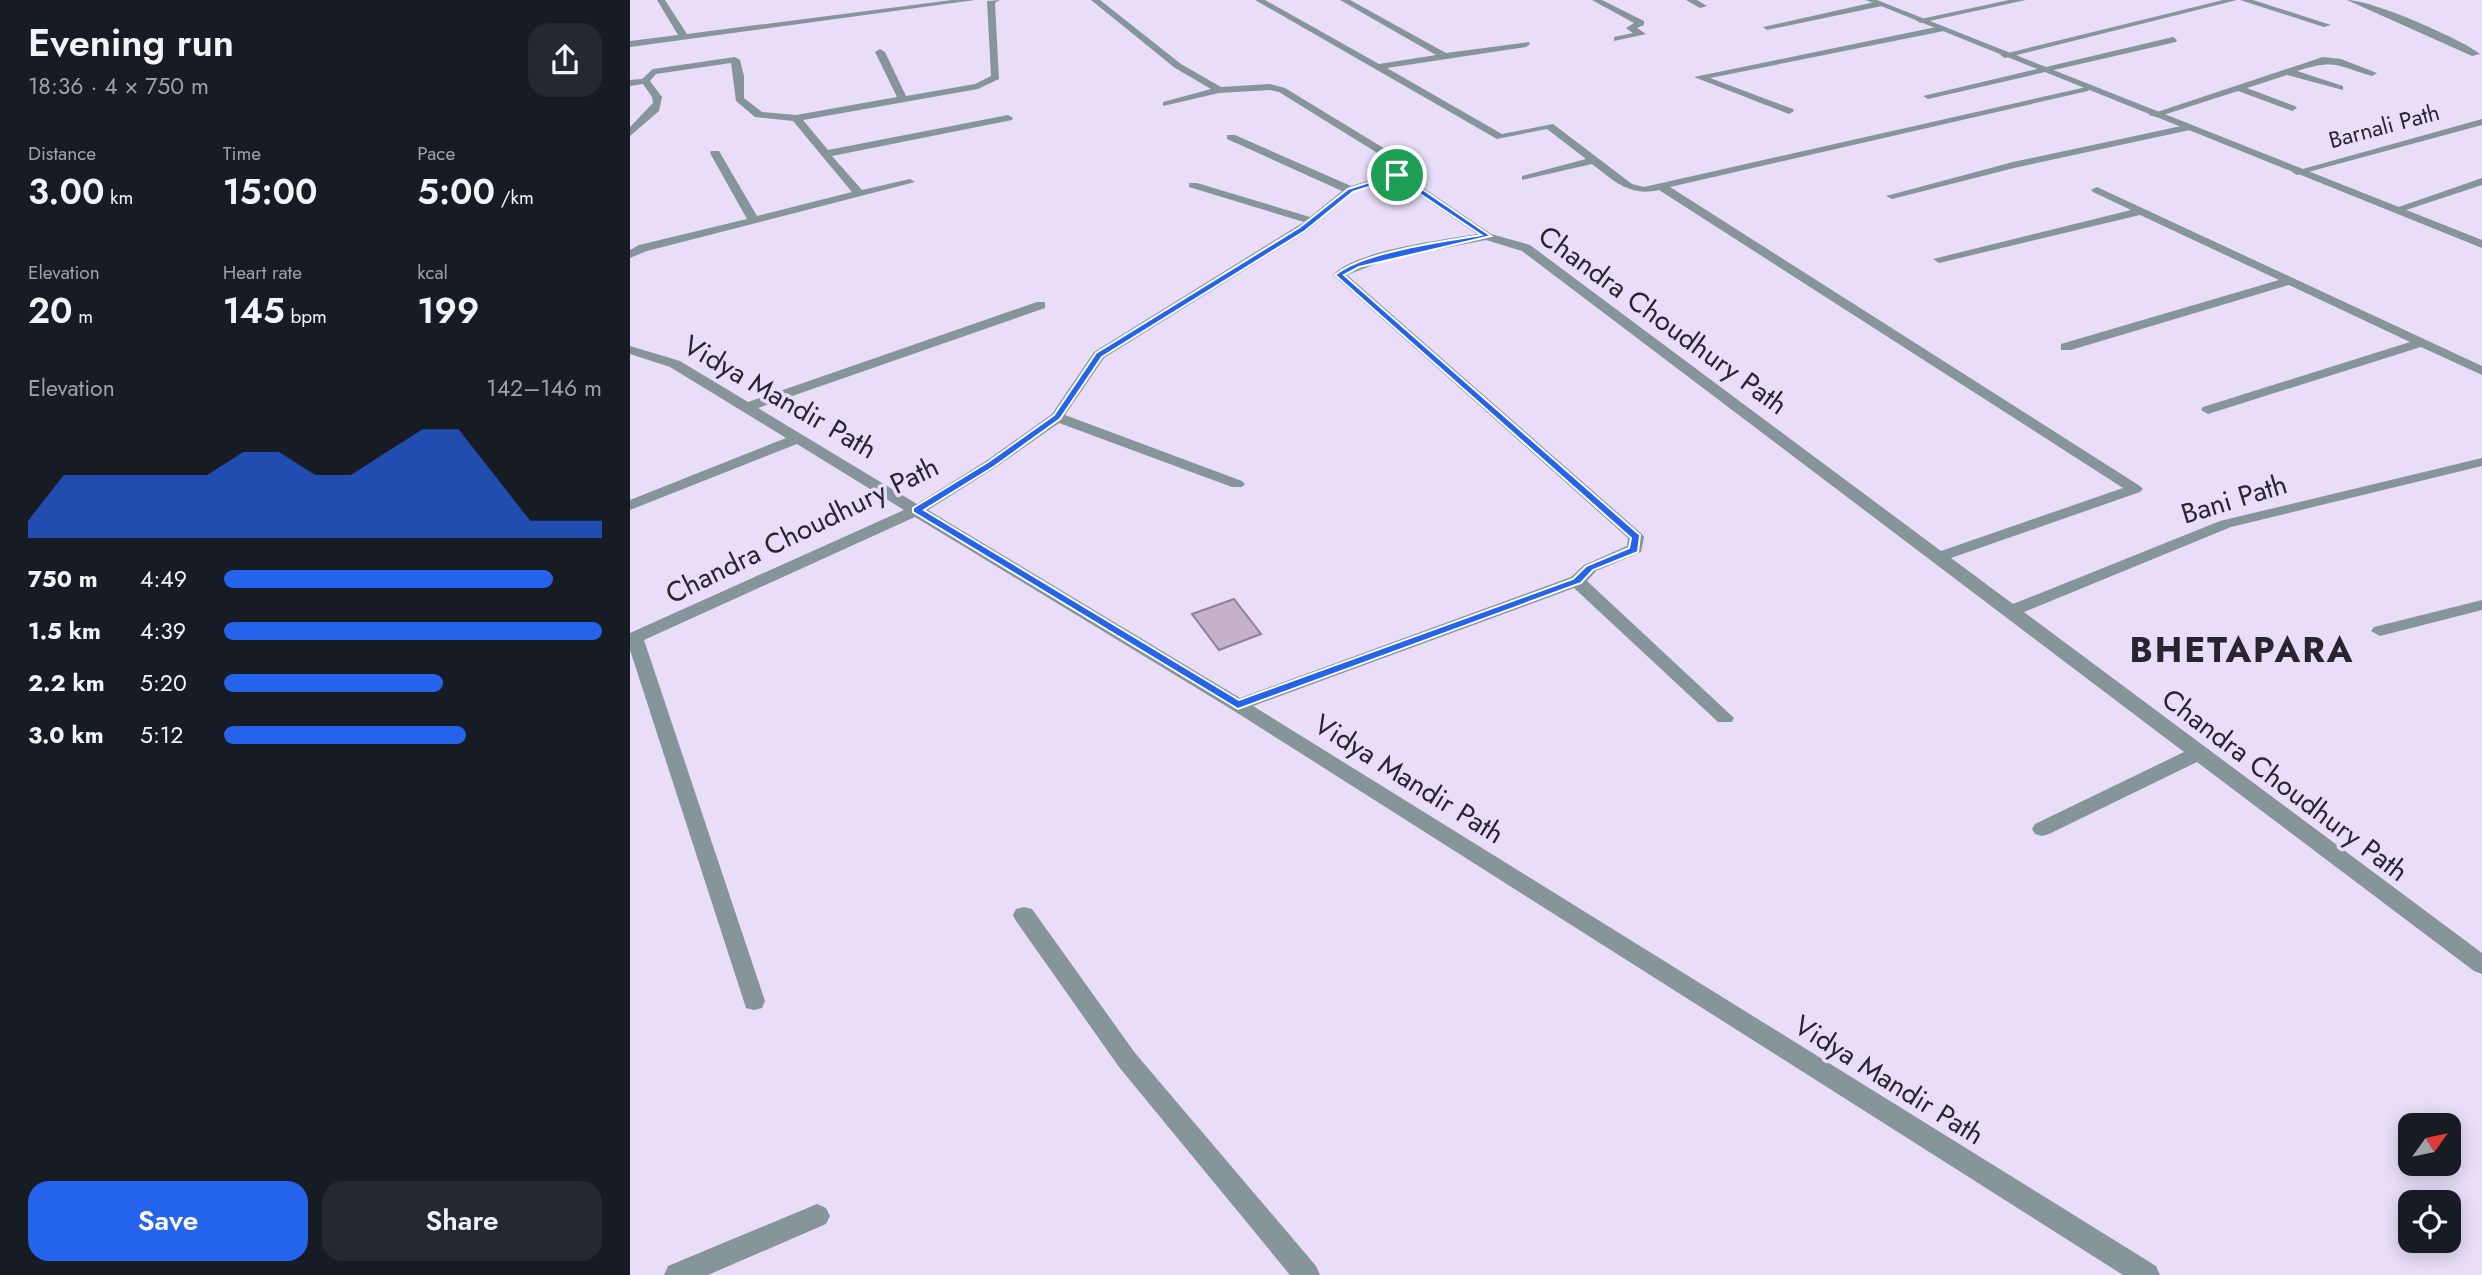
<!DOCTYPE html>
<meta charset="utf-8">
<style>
:root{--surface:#171b24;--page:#242831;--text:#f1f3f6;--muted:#9ea1a6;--accent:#2563eb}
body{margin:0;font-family:Jost,sans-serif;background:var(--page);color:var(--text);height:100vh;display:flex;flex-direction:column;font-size:26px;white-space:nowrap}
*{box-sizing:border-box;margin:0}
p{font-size:23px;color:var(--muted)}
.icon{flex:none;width:38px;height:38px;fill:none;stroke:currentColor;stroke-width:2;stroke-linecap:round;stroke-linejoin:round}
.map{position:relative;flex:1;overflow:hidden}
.sheet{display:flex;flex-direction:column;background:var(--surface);width:630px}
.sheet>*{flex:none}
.needle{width:46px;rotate:57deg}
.tools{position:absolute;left:1768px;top:1113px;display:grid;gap:14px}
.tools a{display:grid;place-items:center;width:63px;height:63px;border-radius:14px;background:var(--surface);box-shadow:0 4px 18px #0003;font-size:35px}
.pin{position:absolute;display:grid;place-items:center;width:60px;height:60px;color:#fff;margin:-30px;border:4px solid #fff;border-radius:50%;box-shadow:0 2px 7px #0007}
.round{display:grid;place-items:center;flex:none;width:74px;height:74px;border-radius:21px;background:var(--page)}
.headline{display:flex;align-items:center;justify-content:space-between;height:119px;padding:0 28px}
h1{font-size:38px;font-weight:600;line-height:52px}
.stats{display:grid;grid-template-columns:repeat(3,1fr);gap:10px;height:119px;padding:7px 28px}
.stats div{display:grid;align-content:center}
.stats b{font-size:35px;font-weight:600}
.stats small{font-size:19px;font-weight:400}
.stats p{font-size:19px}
.chart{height:196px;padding:14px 28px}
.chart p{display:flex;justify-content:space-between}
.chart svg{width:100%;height:126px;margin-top:7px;fill:var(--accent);opacity:.7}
.primary-button{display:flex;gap:14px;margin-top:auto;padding:14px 28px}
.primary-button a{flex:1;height:80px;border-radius:21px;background:var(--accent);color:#fff;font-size:28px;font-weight:600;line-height:80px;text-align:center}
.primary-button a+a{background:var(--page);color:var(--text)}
ul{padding:0 28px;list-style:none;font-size:23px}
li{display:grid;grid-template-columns:112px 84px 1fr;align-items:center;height:52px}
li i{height:18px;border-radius:9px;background:var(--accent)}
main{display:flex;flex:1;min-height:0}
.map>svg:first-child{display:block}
.building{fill:#c5b1c9;stroke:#927f96;stroke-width:2}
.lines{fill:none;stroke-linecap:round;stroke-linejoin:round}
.minor{fill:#869599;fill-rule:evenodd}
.tertiary{fill:#869599;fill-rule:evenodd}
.route{fill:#2563eb;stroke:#fff;stroke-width:2;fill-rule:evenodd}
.labels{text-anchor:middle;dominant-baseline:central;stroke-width:7;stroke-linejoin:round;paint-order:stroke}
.far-street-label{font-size:23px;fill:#29242f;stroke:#e9ddfa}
.street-label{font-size:28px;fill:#29242f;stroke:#e9ddfa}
.district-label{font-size:35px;font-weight:bold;letter-spacing:2px;fill:#29242f;stroke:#e9ddfa}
</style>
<main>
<section class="sheet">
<div class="headline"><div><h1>Evening run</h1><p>18:36 · 4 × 750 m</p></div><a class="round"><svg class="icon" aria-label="share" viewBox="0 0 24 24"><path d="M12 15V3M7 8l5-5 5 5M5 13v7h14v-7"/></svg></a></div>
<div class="stats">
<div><p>Distance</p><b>3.00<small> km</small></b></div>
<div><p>Time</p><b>15:00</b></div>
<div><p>Pace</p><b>5:00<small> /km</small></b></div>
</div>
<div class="stats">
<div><p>Elevation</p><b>20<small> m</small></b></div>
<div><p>Heart rate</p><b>145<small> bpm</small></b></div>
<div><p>kcal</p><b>199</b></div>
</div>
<div class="chart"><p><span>Elevation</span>142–146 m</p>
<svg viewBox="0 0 160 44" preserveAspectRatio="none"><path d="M0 44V38L10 22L20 22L30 22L40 22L50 22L60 14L70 14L80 22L90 22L100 14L110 6L120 6L130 22L140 38L150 38L160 38V44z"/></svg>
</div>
<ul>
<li><b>750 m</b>4:49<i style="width:87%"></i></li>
<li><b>1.5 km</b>4:39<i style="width:100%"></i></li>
<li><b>2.2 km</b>5:20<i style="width:58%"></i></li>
<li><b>3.0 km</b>5:12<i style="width:64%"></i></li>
</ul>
<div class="primary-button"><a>Save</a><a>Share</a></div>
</section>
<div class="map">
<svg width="1852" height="1275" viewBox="0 0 1852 1275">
<rect width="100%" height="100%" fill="#e9ddfa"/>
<path class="building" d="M604,599L631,634L589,650L562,614Z"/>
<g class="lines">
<g class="minor">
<path d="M27,0H35L57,34L322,0H345L0,47V41L48,35Z"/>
<path d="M370,0L365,3L369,79L348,89L173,120L198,150L378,115L383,118L382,120L202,156L232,190L280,179L285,182L17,251L0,258V250L9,245L117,219L80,153L81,151H89L127,216L222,192L163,121L125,117L106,101L101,63L26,74L20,81L32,97L29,111L0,136V127L23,103L22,97L13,84L0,86V80L12,79L23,69L105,57L110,60L114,76V98L132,112L166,115L267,97L245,52L250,49L255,52L276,96L345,84L361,76L357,1Z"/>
<path d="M461,0H470L551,64L591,87L640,84L655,88L765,155L773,164V174L861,234L900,245L1311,551L1493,488L1029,190C1000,197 984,181 962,164L892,180V176L956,159L917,129L867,139L625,0H635L749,64L806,55L710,0H720L816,53L899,42L900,44L896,47L757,68L872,134L923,124L1002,184L1014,187L1461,86L1463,88L1458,91L1040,187L1510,486L1513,489L1510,492L1321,558L1383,604L1590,521L1852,458V466L1601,527L1394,612L1852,953V974L1844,971L1567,762L1419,834L1412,836L1405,834L1402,829L1405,824L1554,752L892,251L856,240L759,259L717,275L1012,534L1014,537L1011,552L966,571L957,581L1104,718L1102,722H1088L944,588L623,706L1526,1266L1530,1275H1493L601,709L285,517L14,640L135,1001L132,1008L124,1010L116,1008L0,650V633L274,510L167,444L0,510V500L156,438L40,367L0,354V346L50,361L118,402L407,302H415V308L128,408L287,504L356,461L422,414L464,352L674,222L559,187V183H567L680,217L712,191L597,139V135H605L721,186L762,173L763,165L757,159L649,92L640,90L589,93L533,106V102L581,89L545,68ZM766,179L847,234C812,240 726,250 703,275L998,538L997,546L954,565L941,577L610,698L298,510L366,467L429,423L602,487H612L615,484L612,481L435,415L474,358L677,231L724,192Z"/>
<path d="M962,0H972L1014,21V25L1007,28L1016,34L984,41V37L1003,33L996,28L1004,23Z"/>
<path d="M1056,0H1067L1077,6L1070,8Z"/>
<path d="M1379,0H1396L1290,23L1286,20Z"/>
<path d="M1593,0H1607L1375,58L1370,55Z"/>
<path d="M1610,0H1623L1701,25L1694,27Z"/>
<path d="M1717,0C1742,0 1829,38 1850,54L1842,56Z"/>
<path d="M1249,1L1252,6L1137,30L1133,27Z"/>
<path d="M1311,26L1315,29L1314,31L1080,78L1163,109L1164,111L1159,114L1064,77Z"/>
<path d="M1543,37L1547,40L1546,42L1298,99L1293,96Z"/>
<path d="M1693,57L1711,59L1747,73L1742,76C1706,65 1704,59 1667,71L1713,86V90L1657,75L1617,88L1665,106L1667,108L1662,111L1608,91L1527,117L1518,115Z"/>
<path d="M1852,119V125L1667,175L1662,172Z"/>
<path d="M1556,125L1560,126V130L1384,168L1262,199L1256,196L1383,162Z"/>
<path d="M1852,178V185L1770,212L1760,210Z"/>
<path d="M1467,187L1852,366V375L1791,347L1578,414L1571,410L1573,407L1780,342L1659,285L1441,350H1431V344L1649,280L1510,215L1309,263L1303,259L1501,210L1463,192L1461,190Z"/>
<path d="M1852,600V610L1750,636L1741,631L1744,627Z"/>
<path d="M394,907L402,909L505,1053L686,1266L690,1275H660L489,1067L386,921L383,915L386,909Z"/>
<path d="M187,1204L196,1208L200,1216L196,1224L78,1275H34L38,1266Z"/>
</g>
<path class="tertiary" d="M1236,0H1247L1852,240V248Z"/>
</g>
<path class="route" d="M765,174H770L861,236L729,267L714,275L1010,535L1008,552L963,570L951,583L608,709L283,512V508L358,462L424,415L466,353L670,227L718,189ZM766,178L851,235C813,242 734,251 705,275L1001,538L999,548L956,566L943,579L609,700L294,510L365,466L430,419L472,357L675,231L723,192Z"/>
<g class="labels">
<g class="far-street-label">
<text transform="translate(1754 126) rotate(-15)">Barnali Path</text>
</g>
<g class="street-label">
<text transform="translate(1033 320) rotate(36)">Chandra Choudhury Path</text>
<text transform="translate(150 397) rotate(30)">Vidya Mandir Path</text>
<text transform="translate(1604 499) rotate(-17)">Bani Path</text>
<text transform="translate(172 530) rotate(-26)">Chandra Choudhury Path</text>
<text transform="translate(779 779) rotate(32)">Vidya Mandir Path</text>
<text transform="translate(1655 785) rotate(37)">Chandra Choudhury Path</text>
<text transform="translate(1259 1080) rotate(32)">Vidya Mandir Path</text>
</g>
<g class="district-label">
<text x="1612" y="650">BHETAPARA</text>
</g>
</g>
</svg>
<div class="tools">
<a><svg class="needle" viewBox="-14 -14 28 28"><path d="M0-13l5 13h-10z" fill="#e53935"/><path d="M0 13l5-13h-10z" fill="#9ea1a6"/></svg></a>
<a><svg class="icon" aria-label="locate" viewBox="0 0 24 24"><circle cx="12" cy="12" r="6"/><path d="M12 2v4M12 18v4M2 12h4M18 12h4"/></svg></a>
</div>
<div class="pin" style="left:767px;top:175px;background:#1e9e55"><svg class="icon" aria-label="arrive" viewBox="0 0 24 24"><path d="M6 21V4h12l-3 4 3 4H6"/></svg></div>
</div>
</main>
